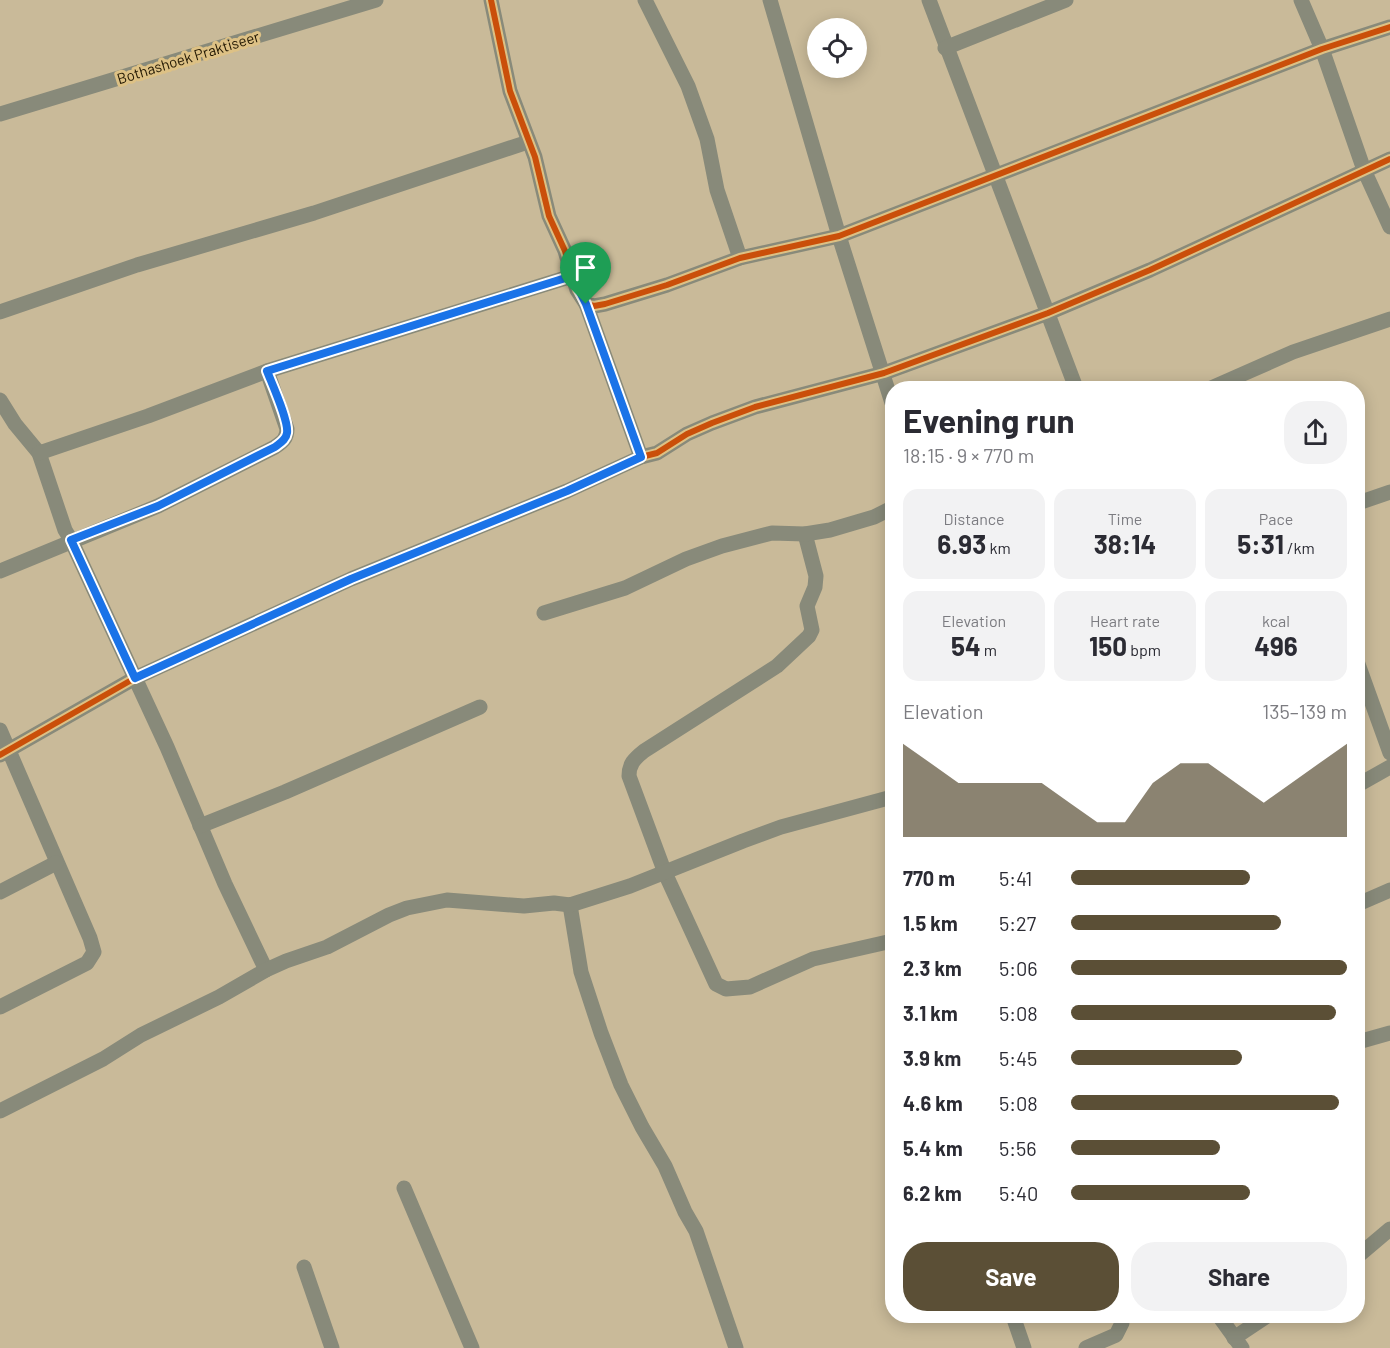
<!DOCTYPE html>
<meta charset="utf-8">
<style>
:root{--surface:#fff;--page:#f2f2f3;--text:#2b2b33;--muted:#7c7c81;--accent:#5b4f36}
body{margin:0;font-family:Barlow,sans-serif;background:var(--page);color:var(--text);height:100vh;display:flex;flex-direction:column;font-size:22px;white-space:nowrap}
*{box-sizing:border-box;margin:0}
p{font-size:20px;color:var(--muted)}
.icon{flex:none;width:33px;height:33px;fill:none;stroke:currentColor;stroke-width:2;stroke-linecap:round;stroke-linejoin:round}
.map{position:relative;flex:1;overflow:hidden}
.details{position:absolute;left:885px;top:381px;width:480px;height:942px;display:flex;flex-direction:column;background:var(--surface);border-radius:24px;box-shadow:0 3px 15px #0003}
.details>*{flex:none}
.controls{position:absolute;left:807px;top:18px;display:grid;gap:12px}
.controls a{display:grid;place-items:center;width:60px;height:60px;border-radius:50%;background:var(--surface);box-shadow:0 3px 15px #0003;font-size:30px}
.pin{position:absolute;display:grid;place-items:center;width:51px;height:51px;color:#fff;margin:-62px -26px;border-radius:50% 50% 50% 0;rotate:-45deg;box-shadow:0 0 6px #0007}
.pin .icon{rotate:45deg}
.round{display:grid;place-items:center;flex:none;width:63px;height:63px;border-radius:24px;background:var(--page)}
.summary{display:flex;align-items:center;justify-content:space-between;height:102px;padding:0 18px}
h1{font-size:33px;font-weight:700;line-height:45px}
.figures{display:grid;grid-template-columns:repeat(3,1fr);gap:9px;height:102px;padding:6px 18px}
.figures div{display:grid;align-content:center;border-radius:15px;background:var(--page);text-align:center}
.figures b{font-size:26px;font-weight:700}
.figures small{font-size:16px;font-weight:400}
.figures p{font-size:16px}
.chart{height:168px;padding:12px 18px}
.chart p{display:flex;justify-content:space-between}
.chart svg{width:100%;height:108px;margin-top:6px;fill:var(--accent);opacity:.7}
.button{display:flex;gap:12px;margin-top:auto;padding:12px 18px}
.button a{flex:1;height:69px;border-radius:24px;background:var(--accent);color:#fff;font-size:24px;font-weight:700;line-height:69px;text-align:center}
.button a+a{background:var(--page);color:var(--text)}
ul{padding:0 18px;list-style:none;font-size:20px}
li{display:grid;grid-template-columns:96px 72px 1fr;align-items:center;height:45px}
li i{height:15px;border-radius:8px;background:var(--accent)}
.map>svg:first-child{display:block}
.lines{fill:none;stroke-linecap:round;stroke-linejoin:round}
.minor{stroke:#888a7a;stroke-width:15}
.cycleway-casing{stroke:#ddc185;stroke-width:10}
.cycleway{stroke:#ca4f0a;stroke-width:6}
.route-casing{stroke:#fff;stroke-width:12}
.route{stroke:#1a73e8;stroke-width:8}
.labels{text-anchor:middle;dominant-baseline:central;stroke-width:6;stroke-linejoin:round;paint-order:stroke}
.street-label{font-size:15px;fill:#201600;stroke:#ddc185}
</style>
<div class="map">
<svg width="1390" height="1348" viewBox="0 0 1390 1348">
<rect width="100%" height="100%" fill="#c9ba99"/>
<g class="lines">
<g class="minor">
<path d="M491,0L510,91L535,157L549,216L565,251L577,290L586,304L594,306L605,304L667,285L740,258L839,236L1322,49L1390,27"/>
<path d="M645,0L688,86L707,139L717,190L740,258"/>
<path d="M770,0L839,236L892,403"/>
<path d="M929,0L1076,388"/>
<path d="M1301,0L1322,49L1364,170L1390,227"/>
<path d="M945,48L1066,0"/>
<path d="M0,114L376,0"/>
<path d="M586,304L641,457"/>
<path d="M0,312L137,265L314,213L528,142"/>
<path d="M1211,388L1293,352L1390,319"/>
<path d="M0,400L15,424L39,453L65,530L71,540L167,747L225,884L266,970"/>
<path d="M39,453L148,416L267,371L572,276"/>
<path d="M1358,503L1390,492"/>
<path d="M805,534L816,576L815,587L807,606L812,630L809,636L777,666L644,751C634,759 629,764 629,776L665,873L716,984L726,989L750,987L813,959L892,941"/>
<path d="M0,571L158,506L275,447C282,442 287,439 287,429L267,371"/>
<path d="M544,613L625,588L686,559L722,546L772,533L805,534L830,530L874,517L892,508"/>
<path d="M1358,664L1390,753"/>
<path d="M0,730L90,938L94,952L87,963L0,1007"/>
<path d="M0,755L135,678L351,579L567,491L641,457L657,453L687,434L712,423L755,407L884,373L1048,313L1150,270L1390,159"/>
<path d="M1358,785L1390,767"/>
<path d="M200,826L285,792L480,707"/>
<path d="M0,892L56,863"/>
<path d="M1358,904L1390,890"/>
<path d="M570,905L581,972L601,1033L621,1085L642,1127L665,1166L685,1212L696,1231L736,1348"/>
<path d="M1358,1042L1390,1033"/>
<path d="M0,1111L103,1059L141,1035L219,997L266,970L286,961L327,947L389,915L407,908L447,900L524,906L554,903L570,905L630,886L743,841L781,827L892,797"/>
<path d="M404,1188L472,1348"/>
<path d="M1358,1256L1390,1229"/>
<path d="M304,1267L332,1348"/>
<path d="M1013,1316L1024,1348"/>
<path d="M1219,1316L1242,1348"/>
<path d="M1234,1338L1267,1316"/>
<path d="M1086,1348L1116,1335L1122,1323L1121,1316"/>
</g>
<defs>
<g id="cycleway">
<path d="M491,0L510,91L535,157L549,216L565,251L577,290L586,304L594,306L605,304L667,285L740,258L839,236L1322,49L1390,27"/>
<path d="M0,755L135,678L351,579L567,491L641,457L657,453L687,434L712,423L755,407L884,373L1048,313L1150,270L1390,159"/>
</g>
</defs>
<use href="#cycleway" class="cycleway-casing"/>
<use href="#cycleway" class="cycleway"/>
</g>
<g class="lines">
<defs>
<path id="route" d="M572,276L586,304L641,457L567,491L351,579L135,678L71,540L158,506L275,447C280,443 286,440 287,433C289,421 272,384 267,371Z"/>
</defs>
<use href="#route" class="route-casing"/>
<use href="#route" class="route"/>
</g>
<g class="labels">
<g class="street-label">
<text transform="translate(188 57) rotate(-17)">Bothashoek Praktiseer</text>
</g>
</g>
</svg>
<div class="controls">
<a><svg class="icon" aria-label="locate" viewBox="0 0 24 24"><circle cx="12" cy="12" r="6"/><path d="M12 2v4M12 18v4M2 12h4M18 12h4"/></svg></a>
</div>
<div class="pin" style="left:586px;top:304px;background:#1e9e55"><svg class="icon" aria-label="arrive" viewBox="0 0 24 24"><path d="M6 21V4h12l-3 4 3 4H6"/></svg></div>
<section class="details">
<div class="summary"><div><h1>Evening run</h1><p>18:15 · 9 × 770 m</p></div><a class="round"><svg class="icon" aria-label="share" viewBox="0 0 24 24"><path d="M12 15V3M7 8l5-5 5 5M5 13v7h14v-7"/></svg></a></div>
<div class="figures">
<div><p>Distance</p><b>6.93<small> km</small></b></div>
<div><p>Time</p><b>38:14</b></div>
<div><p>Pace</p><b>5:31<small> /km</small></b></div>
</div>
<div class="figures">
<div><p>Elevation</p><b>54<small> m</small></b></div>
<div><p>Heart rate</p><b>150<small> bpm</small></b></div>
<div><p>kcal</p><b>496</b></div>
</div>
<div class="chart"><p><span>Elevation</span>135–139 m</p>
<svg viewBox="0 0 160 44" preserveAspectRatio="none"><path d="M0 44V6L10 14L20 22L30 22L40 22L50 22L60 30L70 38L80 38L90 22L100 14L110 14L120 22L130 30L140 22L150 14L160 6V44z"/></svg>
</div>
<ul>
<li><b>770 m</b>5:41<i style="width:65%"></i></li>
<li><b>1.5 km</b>5:27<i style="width:76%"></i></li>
<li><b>2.3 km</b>5:06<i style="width:100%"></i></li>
<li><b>3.1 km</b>5:08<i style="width:96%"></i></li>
<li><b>3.9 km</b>5:45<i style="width:62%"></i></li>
<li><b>4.6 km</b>5:08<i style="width:97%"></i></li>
<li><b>5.4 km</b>5:56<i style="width:54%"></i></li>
<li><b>6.2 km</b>5:40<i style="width:65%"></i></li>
</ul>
<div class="button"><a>Save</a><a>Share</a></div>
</section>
</div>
